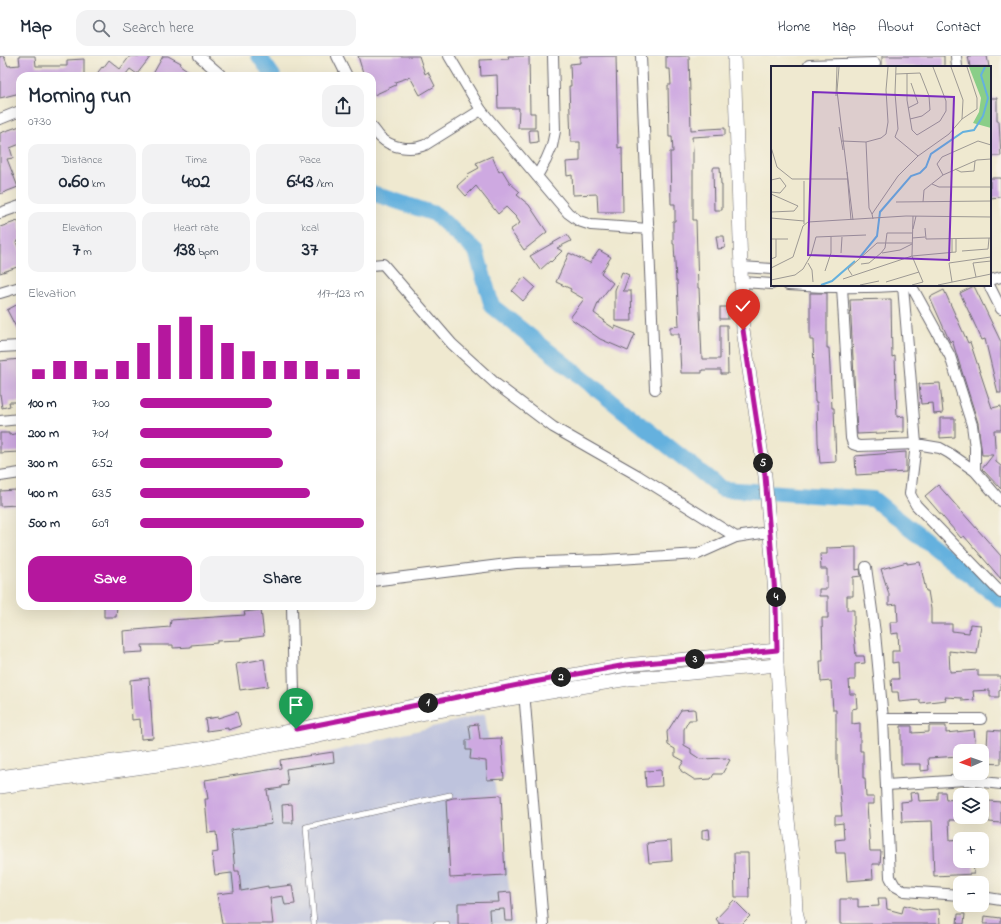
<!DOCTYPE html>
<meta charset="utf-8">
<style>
:root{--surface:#fff;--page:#f2f2f3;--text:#1f2937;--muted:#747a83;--line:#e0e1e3;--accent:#b5179e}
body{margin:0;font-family:"Indie Flower",sans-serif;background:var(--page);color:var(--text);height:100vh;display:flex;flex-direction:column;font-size:15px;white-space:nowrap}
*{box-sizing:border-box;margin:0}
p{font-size:13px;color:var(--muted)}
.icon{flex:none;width:22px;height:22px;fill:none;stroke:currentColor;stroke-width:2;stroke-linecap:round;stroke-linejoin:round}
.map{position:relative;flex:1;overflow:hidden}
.side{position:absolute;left:16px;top:16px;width:360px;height:538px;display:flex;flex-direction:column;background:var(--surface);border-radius:12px;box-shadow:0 4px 16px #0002}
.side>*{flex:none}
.needle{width:26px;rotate:268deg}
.buttons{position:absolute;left:953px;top:688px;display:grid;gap:8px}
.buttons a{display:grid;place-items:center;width:36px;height:36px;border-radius:8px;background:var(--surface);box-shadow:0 4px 16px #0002;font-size:20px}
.pin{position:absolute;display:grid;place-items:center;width:34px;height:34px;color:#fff;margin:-41px -17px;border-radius:50% 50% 50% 0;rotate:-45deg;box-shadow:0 0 4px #0007}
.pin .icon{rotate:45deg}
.km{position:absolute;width:20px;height:20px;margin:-10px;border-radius:50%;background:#222;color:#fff;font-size:11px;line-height:20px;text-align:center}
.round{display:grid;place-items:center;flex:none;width:42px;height:42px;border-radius:12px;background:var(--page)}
.headline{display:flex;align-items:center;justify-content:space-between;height:68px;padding:0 12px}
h1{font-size:22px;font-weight:700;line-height:30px}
.stats{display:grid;grid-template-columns:repeat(3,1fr);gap:6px;height:68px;padding:4px 12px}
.stats div{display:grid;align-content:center;border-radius:10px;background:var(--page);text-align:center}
.stats b{font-size:20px;font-weight:700}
.stats small{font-size:11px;font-weight:400}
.stats p{font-size:11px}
.chart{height:112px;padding:8px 12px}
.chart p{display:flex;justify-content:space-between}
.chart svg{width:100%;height:72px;margin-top:4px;stroke:var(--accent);stroke-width:6}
.button{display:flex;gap:8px;margin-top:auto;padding:8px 12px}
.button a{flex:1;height:46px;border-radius:12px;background:var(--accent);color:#fff;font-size:16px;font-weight:700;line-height:46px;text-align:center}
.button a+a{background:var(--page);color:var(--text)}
ul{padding:0 12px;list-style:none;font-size:13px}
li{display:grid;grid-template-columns:64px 48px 1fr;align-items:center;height:30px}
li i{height:10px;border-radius:5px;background:var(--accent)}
header{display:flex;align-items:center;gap:24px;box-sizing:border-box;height:56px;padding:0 20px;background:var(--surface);border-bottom:1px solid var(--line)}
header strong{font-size:19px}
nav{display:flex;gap:22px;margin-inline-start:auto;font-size:14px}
.search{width:280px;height:36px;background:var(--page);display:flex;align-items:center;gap:10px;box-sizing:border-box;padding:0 14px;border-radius:12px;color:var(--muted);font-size:15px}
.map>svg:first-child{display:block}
.industrial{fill:#bec3dd}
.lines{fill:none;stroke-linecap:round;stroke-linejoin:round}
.river{stroke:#65b1de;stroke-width:16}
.building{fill:#cea9e1}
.service-casing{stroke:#6a686f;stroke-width:6}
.minor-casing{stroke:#6a686f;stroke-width:12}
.tertiary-casing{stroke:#6a686f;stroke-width:14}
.service{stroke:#fff;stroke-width:5}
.minor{stroke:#fff;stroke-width:10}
.tertiary{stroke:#fff;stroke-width:13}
.route-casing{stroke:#fff;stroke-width:8}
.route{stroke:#b5179e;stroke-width:5}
.inset-river{fill:none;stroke:#65b1de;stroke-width:2}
.inset-road{fill:none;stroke:#9d9994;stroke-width:1}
.view{fill:#7b2cbf;fill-opacity:0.15;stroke:#7b2cbf;stroke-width:2}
.inset-edge{fill:none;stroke:#22223b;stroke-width:2}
</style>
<header>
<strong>Map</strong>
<div class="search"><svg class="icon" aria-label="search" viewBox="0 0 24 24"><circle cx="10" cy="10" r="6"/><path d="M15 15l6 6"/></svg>Search here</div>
<nav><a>Home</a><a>Map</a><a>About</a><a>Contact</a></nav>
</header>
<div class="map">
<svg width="1001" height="868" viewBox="0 0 1001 868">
<rect width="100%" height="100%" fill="#f7f3e8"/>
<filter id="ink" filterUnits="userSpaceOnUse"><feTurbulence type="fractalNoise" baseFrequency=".025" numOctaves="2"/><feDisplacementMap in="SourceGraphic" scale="8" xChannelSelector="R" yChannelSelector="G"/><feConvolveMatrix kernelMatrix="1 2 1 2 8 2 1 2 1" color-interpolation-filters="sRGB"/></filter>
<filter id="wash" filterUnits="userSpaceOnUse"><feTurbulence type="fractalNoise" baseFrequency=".012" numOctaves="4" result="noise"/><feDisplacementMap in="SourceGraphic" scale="16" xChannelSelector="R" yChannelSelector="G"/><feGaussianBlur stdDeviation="0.9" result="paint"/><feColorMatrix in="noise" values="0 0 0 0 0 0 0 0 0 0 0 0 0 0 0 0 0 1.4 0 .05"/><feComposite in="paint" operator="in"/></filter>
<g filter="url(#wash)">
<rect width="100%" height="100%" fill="#efe9d0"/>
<path class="industrial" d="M485,658L514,868H233L221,723Z"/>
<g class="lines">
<g class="river">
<path d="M259,0L273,20"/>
<path d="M372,137L435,158L476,195L492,250L722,433L873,443L1001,544"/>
</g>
</g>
<g id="blocks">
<g class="building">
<path d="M0,0H4L8,10L20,9L19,0H35L36,10H67V4L84,3V20H20V37L0,42Z"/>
<path d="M130,0H151L137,18L130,13L126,18L129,20H95L102,11L103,12L109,4L120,13Z"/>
<path d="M163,0H168L181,7L180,9L196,20H157L153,18Z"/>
<path d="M358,0H419L425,18L428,16L435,30L420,39L410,21L395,26L396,29L374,39L372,34V20H364Z"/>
<path d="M508,0H529L530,57H535V72H518L519,52H498L497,19L481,20L480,4L509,3Z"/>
<path d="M580,0H616L618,92L622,91L623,156H598L597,138L573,139L572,119L567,120L566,106L580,105V86H571L569,30H571L570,8L580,7Z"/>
<path d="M666,0H689L691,74L725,72V79L692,81L693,95V164H696L698,232H699L702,303H720V269H727L728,318H721V314H702V317H681L679,278H670V271L679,270L677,225H676L674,188H673V165H675V148H671L670,96H673L672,81H669L668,29H671L670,13H666Z"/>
<rect x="882" y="0" width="62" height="11"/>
<path d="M968,0H987L989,11H970Z"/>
<path d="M990,42H997V65H999L1001,100H990Z"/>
<path d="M20,70V88L10,92L13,102L7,103L18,131L0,138V77Z"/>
<path d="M529,74H537L538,86L530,87Z"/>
<path d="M492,100L499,116L502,114L510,127L520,136L517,139L529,149L547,176L524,194L510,174L520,167L516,161L506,151L498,158L476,130L466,140L457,130L469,119L468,118L479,112L476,107Z"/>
<path d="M714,111H720L721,128H722V154H714L713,113Z"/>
<path d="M990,122H1001V141L990,142Z"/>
<path d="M18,165L20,169V184L16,186L20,195V210L0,217V171Z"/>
<path d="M567,179L571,185L557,192L562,195L551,206L550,205L540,214L530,200Z"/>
<path d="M716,180H724L725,192L718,193Z"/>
<path d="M599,194L611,201L601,217L613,227L599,245L594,257L605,265H603L615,273V270L635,278L628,295L600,283L570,262L584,243L570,235L571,233L556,226L569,197L590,207Z"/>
<path d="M622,216L629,219L623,235H631L632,265H615V234Z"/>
<path d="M524,221L535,231L523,245L512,235Z"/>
<path d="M974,230L1001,286V337H998L985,283L982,284L960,237Z"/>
<path d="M944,234L968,287L970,286L992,352L1001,350V374H994L996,406L1001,410V433L982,413L993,399H982L978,367L952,284L950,286L930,241Z"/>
<path d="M810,237H827V292H829L832,352H834L836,406L820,407L818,386L817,346H815L813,284H810Z"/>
<path d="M891,243L892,301L895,300L897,361L904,360V376L857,378L850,244Z"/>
<path d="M20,247V279L7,254Z"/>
<rect x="720" y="251" width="8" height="12"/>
<path d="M20,303V346H9L10,350L2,352L0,338V305Z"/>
<path d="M940,327L943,357L934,358L933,347L921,348L919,328Z"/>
<path d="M940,362H955V381L940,382Z"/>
<path d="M0,377H9V379L20,377V396L0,397Z"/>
<path d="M906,396V416L856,419L855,400Z"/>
<path d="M938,429L1001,500V523L964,480L961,482L925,440Z"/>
<path d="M16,434L17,449L0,450V435Z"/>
<path d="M856,491V514L860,513L861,520L853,521V540H847V554H854V569H853L856,600H864L865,607L855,608V624H849L850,638H856L857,652L852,653V668L860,667V695H863V722H865L866,741H874V748H867L870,795H881L880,808H872L873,823L847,825L845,797H836L835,784L844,783L843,767L835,768V760H842L838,709H837V682H836V654H833L831,625L821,626L820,605H823L822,562H828V540H819V533H827V513H821L820,498H827V492Z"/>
<path d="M907,506V508L920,506L926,535H928L931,553V568H952V575L969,577L970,568L981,569L977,598L949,595L950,616L978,614V620H1001V634H999V641H990V634L973,635L974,644L962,645V642L945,641L946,644L920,647V644L899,646L898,636H892L891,623H899L898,606L892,607V595H899L898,577L891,578L890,566H898L897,548L889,549V538L881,513Z"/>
<path d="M104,550H117L116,561H104Z"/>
<path d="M261,554L264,580L240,583L241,584L217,585V587L191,589V591L173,592V589H142L143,596L124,597L123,575L170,571L171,564L245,559L244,556Z"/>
<path d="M264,603L268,630L240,634L236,608Z"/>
<path d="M149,622L153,682L141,683L140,663L132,664L130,624Z"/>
<path d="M693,653L695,654L696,664H689L684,673V689L691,693V697L700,703L726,702L730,704L722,718H714L711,723L695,724L681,715L680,711L684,705L675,700V693L668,689L667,676L681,654Z"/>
<path d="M237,656L241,670L228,674V672L207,675L205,663L218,661V662Z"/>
<path d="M478,668L480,683L501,682L504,723L487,724L486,705L470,703L471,694H466V684H471L469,669Z"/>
<path d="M901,670H912V677L929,676V670H946V677L974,674L976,693L969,694V695H960V700L928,702L929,714L921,715V708H901Z"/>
<path d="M988,674L1001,675V708L986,707Z"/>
<path d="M333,696L334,706L286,713L288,729L281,730V732L267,734L272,768L231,774L235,815H239L241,835L268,830V832L292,829L295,848L285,849L283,840L270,842L273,868H222L217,838L234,836L232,817L215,819L212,797L218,796L216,776L208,777L205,743H208L205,724L281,712L280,704Z"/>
<path d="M661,714L662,730L646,731L645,715Z"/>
<path d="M918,736L919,745L938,744V736H945L946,744L960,743V764H949L950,784L960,783V805H973L974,818L934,820L932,765L902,766L901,746L911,745L910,737Z"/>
<path d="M501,739L505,819L450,822L446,744L453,742Z"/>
<path d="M989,745L1001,746V767L989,766Z"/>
<path d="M292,748L293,767H283L282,749Z"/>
<path d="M709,773L710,783H702V774Z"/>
<path d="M671,785L672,805L649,807L647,787Z"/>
<path d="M734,797H748L749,841H735Z"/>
<path d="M511,836L513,865H505L504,853L489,854L490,868H458V847L499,846L498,837Z"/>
<path d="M878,842H886L887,853L902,857L904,849L922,854L939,853L940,868H840V843H858V851L879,850Z"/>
<path d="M734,844L750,860L742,868H720L716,863Z"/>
<path d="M958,858H965L964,868H957Z"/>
<path d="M985,860L1001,862V868H984Z"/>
</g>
</g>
</g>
<g filter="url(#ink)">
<use href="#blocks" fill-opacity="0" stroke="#6a686f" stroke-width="1"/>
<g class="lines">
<defs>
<g id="service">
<path d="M314,868L306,771L450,739"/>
<path d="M436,868H447"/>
</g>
<g id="minor">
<path d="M199,0L222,20"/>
<path d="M337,0L347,20"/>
<path d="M449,0L481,54L568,157L579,165L591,169L649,173"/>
<path d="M641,0L655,333"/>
<path d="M956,0L957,11"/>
<path d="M809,9L875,7"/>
<path d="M0,63L20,55"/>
<path d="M372,71C375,74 377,78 380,81C391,92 411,95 425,89L481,54"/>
<path d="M537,120L546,104L552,90L555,75L553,0"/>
<path d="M0,157L20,150"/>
<path d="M372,209L383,208L452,288L496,328L553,371L637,419L736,481L769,476"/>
<path d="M741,211L772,213"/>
<path d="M990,224L1001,221"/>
<path d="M742,226L772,228"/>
<path d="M788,229C829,232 870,232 911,229L950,300L972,369L975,391V415"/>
<path d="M989,229L1001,253"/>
<path d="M903,230L916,388L910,438L916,449L1001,537"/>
<path d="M842,231L851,382L853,388L859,390L916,388L940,392L949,397L975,415L1001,445"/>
<path d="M0,237L20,231"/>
<path d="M0,291L20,290"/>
<path d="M0,365L20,363"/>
<path d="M0,420L20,417"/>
<path d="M866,511L875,577L883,663L890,821L895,830L904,835L960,839"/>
<path d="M372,525L516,507L603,504L698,498L736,481"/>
<path d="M292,550L295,681"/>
<path d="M524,635L543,868"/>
<path d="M883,663H981"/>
<path d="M886,729L966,724L1001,728"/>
<path d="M982,841L1001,844"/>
</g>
<g id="tertiary">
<path d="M734,0L743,274L765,420L776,549L777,609L784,729L794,816L796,855L799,868"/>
<path d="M0,721L199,693L523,628L626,609L777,594"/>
<path d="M0,731L201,703L295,685L426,657L628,623L777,609"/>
</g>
</defs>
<use href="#service" class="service-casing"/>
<use href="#minor" class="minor-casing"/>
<use href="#tertiary" class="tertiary-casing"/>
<use href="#service" class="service"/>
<use href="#minor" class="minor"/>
<use href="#tertiary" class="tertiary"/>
</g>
</g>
<g class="lines" filter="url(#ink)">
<defs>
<path id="route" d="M296,673L523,628L626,609L777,594L776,549L765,420L743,274"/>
</defs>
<use href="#route" class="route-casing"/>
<use href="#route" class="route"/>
</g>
<g transform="translate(771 10)">
<rect width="220" height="220" fill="#efe9d0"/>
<path d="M198,1H220V62L202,57L208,46L210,32Z" fill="#8ace88"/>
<path class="inset-river" d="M89,191L106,170L109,146L140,110L149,107L155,101L160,88L192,66L203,64L212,50L217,32L210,9L214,1M50,219L61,215L84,195"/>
<path class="inset-road" d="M68,1L66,25L82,154M125,1L124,27L127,63L124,71L147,90M136,7V34L141,64L146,69L169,55L175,45V35L162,1M125,8L149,7L158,30L159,44L151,50L139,53M65,30L66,1M137,42L147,37L140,17M191,53L206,43V32L196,1M68,61L72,84M71,75L95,76L110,72L115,68L117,56L115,24L117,1M95,76L98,142L101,148M0,81L6,101L21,113H77M184,103L190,106L203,105L204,95M76,106L80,154M172,109L166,98L171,91L207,75L220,79M0,114L9,112L15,120L9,127L0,126M33,115V158M161,118L168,121H220M0,128L27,140L23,145L0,146M220,135V112M125,136L220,135M152,136L153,124L172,109L206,94L220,93M0,152L33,155M102,153L101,148L127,110L147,90L178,68L191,53L192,34L180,1M154,162L155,173L220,172M142,163L145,150M141,172L154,171M0,173H17M181,173V186M191,185L217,183L218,172M70,187L71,171M111,187L129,184L141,178M0,193L5,191V173M37,197L41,204L42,216M178,197L220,191M178,197L181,216M90,198L98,197L110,187L114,182L116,167H141M0,202L22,191L32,160L37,156L135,150L220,151M54,205L60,187V171M81,209L77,203L106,177H141M205,211L202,197L220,195M72,213L141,190L185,186V173M0,214L24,209L32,203L40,189L45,171L95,169M115,216L148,206M89,219L108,215M141,219L152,216L141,190L142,150M167,219L220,208"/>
<path class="view" d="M42,26L183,31L178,194L37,189Z"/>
<rect width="220" height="220" class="inset-edge"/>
</g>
</svg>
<div class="buttons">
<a><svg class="needle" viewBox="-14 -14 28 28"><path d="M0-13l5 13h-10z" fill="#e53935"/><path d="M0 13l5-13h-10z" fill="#747a83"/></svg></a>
<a><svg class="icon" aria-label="layers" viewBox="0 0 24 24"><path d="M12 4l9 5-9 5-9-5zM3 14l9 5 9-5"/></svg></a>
<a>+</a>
<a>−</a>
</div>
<div class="pin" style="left:296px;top:673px;background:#1e9e55"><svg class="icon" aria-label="arrive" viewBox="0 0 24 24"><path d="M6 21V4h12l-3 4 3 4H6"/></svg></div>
<div class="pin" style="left:743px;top:274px;background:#d93025"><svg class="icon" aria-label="check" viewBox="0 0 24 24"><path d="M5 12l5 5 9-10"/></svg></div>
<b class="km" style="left:428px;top:647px">1</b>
<b class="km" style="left:561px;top:621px">2</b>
<b class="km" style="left:695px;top:603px">3</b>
<b class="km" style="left:776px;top:541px">4</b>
<b class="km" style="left:763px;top:407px">5</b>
<section class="side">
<div class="headline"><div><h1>Morning run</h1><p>07:30</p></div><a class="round"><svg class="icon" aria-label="share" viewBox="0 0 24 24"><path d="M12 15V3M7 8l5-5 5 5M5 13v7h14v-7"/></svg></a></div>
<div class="stats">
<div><p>Distance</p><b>0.60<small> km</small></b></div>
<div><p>Time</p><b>4:02</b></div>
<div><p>Pace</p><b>6:43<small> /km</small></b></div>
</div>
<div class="stats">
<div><p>Elevation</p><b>7<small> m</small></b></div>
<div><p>Heart rate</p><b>138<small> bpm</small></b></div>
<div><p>kcal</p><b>37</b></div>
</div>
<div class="chart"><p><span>Elevation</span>117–123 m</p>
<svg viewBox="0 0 160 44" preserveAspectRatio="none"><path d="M5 44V38M15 44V33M25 44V33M35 44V38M45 44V33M55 44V22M65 44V11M75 44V6M85 44V11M95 44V22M105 44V27M115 44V33M125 44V33M135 44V33M145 44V38M155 44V38"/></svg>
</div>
<ul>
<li><b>100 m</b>7:00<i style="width:59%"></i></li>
<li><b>200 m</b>7:01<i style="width:59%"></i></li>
<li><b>300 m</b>6:52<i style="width:64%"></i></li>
<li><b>400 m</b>6:35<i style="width:76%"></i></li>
<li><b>500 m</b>6:09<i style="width:100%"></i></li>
</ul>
<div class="button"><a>Save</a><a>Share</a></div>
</section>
</div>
